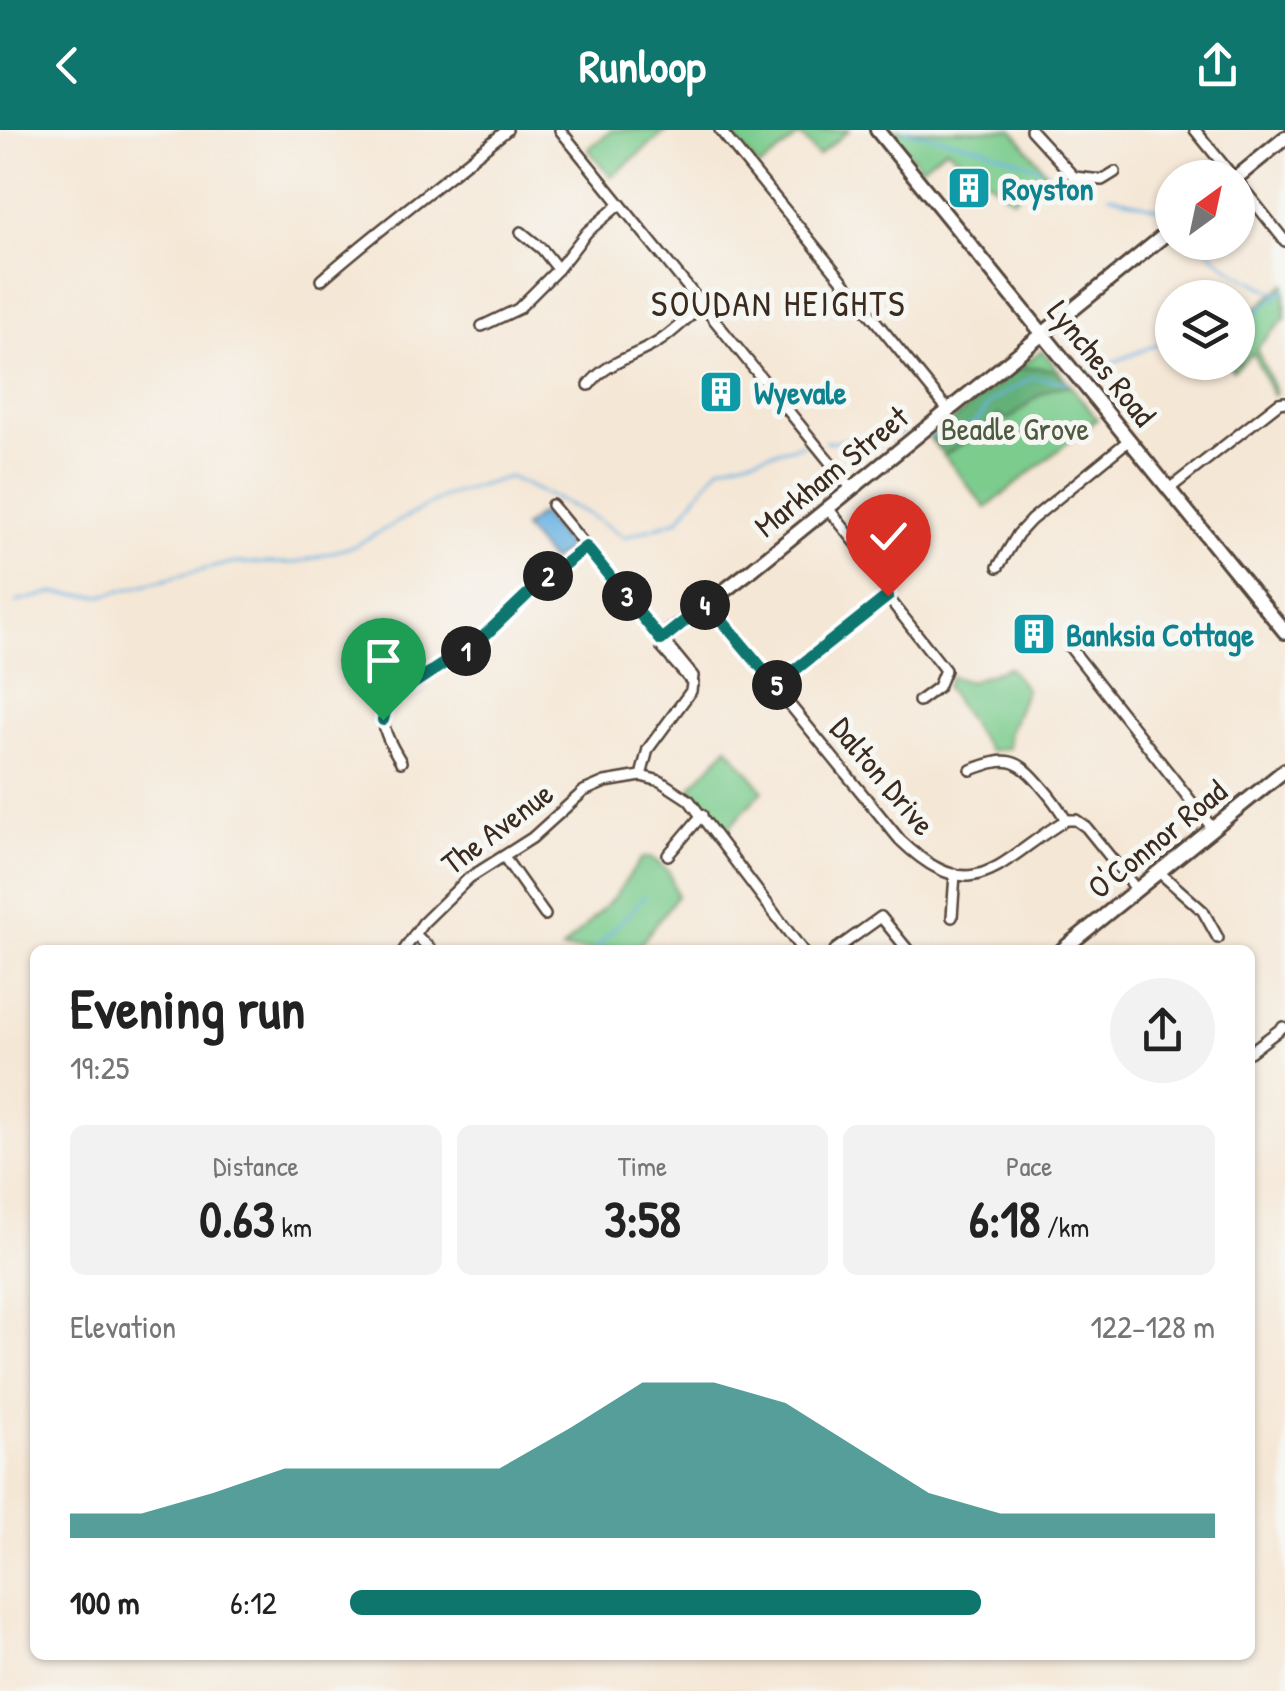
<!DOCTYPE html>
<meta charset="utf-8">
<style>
:root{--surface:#fff;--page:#f2f2f2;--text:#222;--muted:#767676;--accent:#0f766e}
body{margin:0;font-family:"Patrick Hand",sans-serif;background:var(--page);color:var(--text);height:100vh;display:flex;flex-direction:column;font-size:38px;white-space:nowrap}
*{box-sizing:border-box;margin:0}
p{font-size:32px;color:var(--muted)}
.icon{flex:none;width:55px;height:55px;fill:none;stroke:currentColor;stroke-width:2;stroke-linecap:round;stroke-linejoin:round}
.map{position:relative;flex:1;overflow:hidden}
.panel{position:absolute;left:30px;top:815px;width:1225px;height:715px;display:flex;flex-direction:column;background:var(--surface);border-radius:15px;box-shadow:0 2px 8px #0004}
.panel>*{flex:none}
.needle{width:65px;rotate:33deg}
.tools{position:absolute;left:1155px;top:30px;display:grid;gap:20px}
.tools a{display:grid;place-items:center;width:100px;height:100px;border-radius:50%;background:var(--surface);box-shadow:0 2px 8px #0004;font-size:50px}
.pin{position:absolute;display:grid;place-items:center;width:85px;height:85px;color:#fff;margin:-102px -42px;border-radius:50% 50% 50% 0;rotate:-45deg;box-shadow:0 0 10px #0007}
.pin .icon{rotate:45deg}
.km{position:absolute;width:50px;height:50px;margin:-25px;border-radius:50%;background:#222;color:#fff;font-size:28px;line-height:50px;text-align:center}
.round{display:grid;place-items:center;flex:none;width:105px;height:105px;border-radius:52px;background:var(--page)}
.overview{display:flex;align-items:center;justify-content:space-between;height:170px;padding:0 40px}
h1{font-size:55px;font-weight:800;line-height:75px}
.metrics{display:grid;grid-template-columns:repeat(3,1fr);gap:15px;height:170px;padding:10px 40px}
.metrics div{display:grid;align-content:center;border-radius:15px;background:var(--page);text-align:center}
.metrics b{font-size:50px;font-weight:800}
.metrics small{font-size:28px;font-weight:400}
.metrics p{font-size:28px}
.chart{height:280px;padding:20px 40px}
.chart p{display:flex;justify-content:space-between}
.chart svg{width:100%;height:180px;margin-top:10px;fill:var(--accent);opacity:.7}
ul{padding:0 40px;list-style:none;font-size:32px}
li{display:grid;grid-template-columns:160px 120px 1fr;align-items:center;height:75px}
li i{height:25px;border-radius:12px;background:var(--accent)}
header{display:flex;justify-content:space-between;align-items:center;height:130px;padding:0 40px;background:var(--accent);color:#fff;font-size:45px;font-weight:800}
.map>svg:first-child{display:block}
.green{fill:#7bcc8e;stroke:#5b7b56;stroke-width:2.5}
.forest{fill:#64b079;stroke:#506d4c;stroke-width:2.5}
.water{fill:#6ab3e2;stroke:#526e80;stroke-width:2.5}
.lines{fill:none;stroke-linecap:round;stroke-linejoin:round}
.stream{stroke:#6ab3e2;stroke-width:2.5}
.street-casing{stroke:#57463a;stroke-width:14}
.secondary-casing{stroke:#57463a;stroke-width:18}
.street{stroke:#fff;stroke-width:9}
.secondary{stroke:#fff;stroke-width:12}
.route-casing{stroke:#fff;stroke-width:20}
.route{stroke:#0f766e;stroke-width:12}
.labels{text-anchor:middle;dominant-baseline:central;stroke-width:10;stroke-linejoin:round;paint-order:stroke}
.culture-label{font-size:32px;font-weight:bold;fill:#0d838f;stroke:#f6f6f2;text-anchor:start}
.street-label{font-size:32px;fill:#3b2a1e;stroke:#f6f6f2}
.park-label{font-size:32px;fill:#4e5b40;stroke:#f6f6f2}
.neighbourhood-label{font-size:35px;letter-spacing:2.5px;fill:#3b2a1e;stroke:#f6f6f2}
</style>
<header><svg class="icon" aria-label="back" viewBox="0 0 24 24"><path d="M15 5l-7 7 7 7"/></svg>Runloop<svg class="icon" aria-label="share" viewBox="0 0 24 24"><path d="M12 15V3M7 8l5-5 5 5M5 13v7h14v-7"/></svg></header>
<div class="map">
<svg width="1285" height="1561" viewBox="0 0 1285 1561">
<rect width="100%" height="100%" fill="#f6f6f2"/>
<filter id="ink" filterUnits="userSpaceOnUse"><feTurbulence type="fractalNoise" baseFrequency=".01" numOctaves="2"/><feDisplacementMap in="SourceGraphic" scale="20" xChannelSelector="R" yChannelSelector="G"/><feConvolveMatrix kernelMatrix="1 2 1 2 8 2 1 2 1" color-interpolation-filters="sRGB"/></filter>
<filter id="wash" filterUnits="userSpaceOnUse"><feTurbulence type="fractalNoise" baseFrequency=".0048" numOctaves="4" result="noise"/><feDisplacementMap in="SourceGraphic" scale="40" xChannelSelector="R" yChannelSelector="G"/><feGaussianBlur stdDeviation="2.25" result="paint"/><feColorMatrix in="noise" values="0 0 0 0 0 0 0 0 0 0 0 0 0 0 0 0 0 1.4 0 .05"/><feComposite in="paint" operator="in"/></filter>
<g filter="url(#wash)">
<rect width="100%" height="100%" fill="#f5e7d6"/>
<g class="green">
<path d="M612,0H668L611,47L588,19Z"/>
<path d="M728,0H849L818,26L800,5L759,38Z"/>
<path d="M891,0H1013L1046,42L1013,69L946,18L921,37Z"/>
<path d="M1285,154V189L1256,218L1276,263L1273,265L1253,223L1233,240L1227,233L1238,232V193Z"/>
<path d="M1042,220L1097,289L986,378L930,308Z"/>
<path d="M1008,537L1026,559L1008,605L1009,618L989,621L946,557L951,546L968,552Z"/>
<path d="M728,617L763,660L726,701L691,657Z"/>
<path d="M651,727L669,742L677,766L636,820H562L615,766L641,729Z"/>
</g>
<path class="forest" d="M1035,237L1057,240L1070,256C1042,255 1030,275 1008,290L999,285L996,294L944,325L930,308L1017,239Z"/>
<path class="water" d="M541,383L567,415L564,422L551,431L523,398Z"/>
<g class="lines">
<g class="stream">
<path d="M744,0H745"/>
<path d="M904,0L981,17L1040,38"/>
<path d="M1109,65L1163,80H1172"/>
<path d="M1202,112C1221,137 1251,152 1279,164"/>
<path d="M1238,198L1285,159"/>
<path d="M1090,242L1172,208"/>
<path d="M929,306L954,305L977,291L992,271L1033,247L1067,252"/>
<path d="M825,312L904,304"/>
<path d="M17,472L52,463L101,466L230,433H296L354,416L445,366L509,347L586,383L625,407L678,390L720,336L805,314"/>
<path d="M594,820L645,766"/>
</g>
</g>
</g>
<g filter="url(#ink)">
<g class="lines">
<defs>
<g id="street">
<path d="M560,0L851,358"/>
<path d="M720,0L948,280"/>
<path d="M1031,0L1074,47L1102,50L1115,42"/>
<path d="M1195,0L1234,48"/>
<path d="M1238,52L1285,111"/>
<path d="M521,102L542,119L558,139"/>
<path d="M321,150C381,97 446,50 507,0"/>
<path d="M482,196L518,179L558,139L587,102L620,74"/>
<path d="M589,255C606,232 634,227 658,212C674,202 688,187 702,175"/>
<path d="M1169,359L1279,273L1285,272"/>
<path d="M552,375L693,546L691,561L648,619L641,646"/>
<path d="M828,378L883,447L887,466L945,540L938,557L919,571"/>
<path d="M998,437L1018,404L1031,390L1129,310"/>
<path d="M707,473L900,710C975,782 998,730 1066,690"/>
<path d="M661,509L662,518L693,553"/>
<path d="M1069,516L1213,699"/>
<path d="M776,555L887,466"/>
<path d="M401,632C389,611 375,593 392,570L480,510L532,460L586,417"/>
<path d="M971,640C1007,626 1017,627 1042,657C1051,667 1059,678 1066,690H1076L1086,697L1137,760"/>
<path d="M668,725L702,685"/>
<path d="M504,727L545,785"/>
<path d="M1159,742L1203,781L1218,808"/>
<path d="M952,787L955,744"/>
<path d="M415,804L431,820"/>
<path d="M404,820L423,793L469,748L532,708L584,661L605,652L641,646L660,651L689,670L802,820"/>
<path d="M835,820L881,787L908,820"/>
<path d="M1250,922L1283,897"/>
</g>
<g id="secondary">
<path d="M877,0L1285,502"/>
<path d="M1236,48L1285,8"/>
<path d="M661,509L754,438L1172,99"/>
<path d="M1062,820L1285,640"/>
</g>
</defs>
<use href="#street" class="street-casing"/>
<use href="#secondary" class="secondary-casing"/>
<use href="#street" class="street"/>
<use href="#secondary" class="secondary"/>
</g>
</g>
<g class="lines" filter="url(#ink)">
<defs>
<path id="route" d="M383,590L386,577L400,562L480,510L532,460L586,417L661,510L707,473L776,555L888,466"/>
</defs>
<use href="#route" class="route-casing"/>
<use href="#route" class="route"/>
</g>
<defs>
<symbol id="building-square" viewBox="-11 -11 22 22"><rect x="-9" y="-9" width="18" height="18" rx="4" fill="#0f9aa8" stroke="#f6f6f2"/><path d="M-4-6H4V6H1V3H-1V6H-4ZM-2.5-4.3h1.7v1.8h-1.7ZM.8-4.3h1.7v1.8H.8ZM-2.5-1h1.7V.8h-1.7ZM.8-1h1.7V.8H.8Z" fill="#fff"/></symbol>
</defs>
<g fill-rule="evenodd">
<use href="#building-square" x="944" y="33" width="50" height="50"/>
<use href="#building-square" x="696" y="237" width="50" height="50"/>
<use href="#building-square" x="1009" y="479" width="50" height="50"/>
</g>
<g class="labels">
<g class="culture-label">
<text x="1002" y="58">Royston</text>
<text x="754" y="262">Wyevale</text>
<text x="1066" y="504">Banksia Cottage</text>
</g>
<g class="street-label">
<text transform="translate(1102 233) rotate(51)">Lynches Road</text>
<text transform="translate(831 341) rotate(-39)">Markham Street</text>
<text transform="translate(883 646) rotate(50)">Dalton Drive</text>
<text transform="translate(497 698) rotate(-37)">The Avenue</text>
<text transform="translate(1157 709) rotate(-39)">O'Connor Road</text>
</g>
<g class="park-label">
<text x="1015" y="298">Beadle Grove</text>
</g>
<g class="neighbourhood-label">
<text x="779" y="173">SOUDAN HEIGHTS</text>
</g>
</g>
</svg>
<div class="tools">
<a><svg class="needle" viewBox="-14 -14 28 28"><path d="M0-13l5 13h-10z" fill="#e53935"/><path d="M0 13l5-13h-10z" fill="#767676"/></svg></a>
<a><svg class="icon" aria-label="layers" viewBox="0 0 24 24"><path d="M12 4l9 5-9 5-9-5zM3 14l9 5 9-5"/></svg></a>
</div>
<div class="pin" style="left:383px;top:590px;background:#1e9e55"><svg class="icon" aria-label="arrive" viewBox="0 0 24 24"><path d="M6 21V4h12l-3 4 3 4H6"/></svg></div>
<div class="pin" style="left:888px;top:466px;background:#d93025"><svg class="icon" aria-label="check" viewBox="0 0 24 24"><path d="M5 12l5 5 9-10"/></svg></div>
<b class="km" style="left:466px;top:521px">1</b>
<b class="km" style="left:548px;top:446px">2</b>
<b class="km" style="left:627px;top:466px">3</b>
<b class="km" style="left:705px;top:475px">4</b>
<b class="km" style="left:777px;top:555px">5</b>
<section class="panel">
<div class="overview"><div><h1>Evening run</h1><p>19:25</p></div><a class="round"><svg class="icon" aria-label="share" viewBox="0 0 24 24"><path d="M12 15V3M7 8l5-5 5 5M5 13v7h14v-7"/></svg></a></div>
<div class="metrics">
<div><p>Distance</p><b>0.63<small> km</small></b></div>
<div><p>Time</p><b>3:58</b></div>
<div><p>Pace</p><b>6:18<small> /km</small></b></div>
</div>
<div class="chart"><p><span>Elevation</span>122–128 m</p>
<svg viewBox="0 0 160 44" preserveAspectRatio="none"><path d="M0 44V38L10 38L20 33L30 27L40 27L50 27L60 27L70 17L80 6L90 6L100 11L110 22L120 33L130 38L140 38L150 38L160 38V44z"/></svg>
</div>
<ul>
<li><b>100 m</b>6:12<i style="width:73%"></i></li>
</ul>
</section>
</div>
